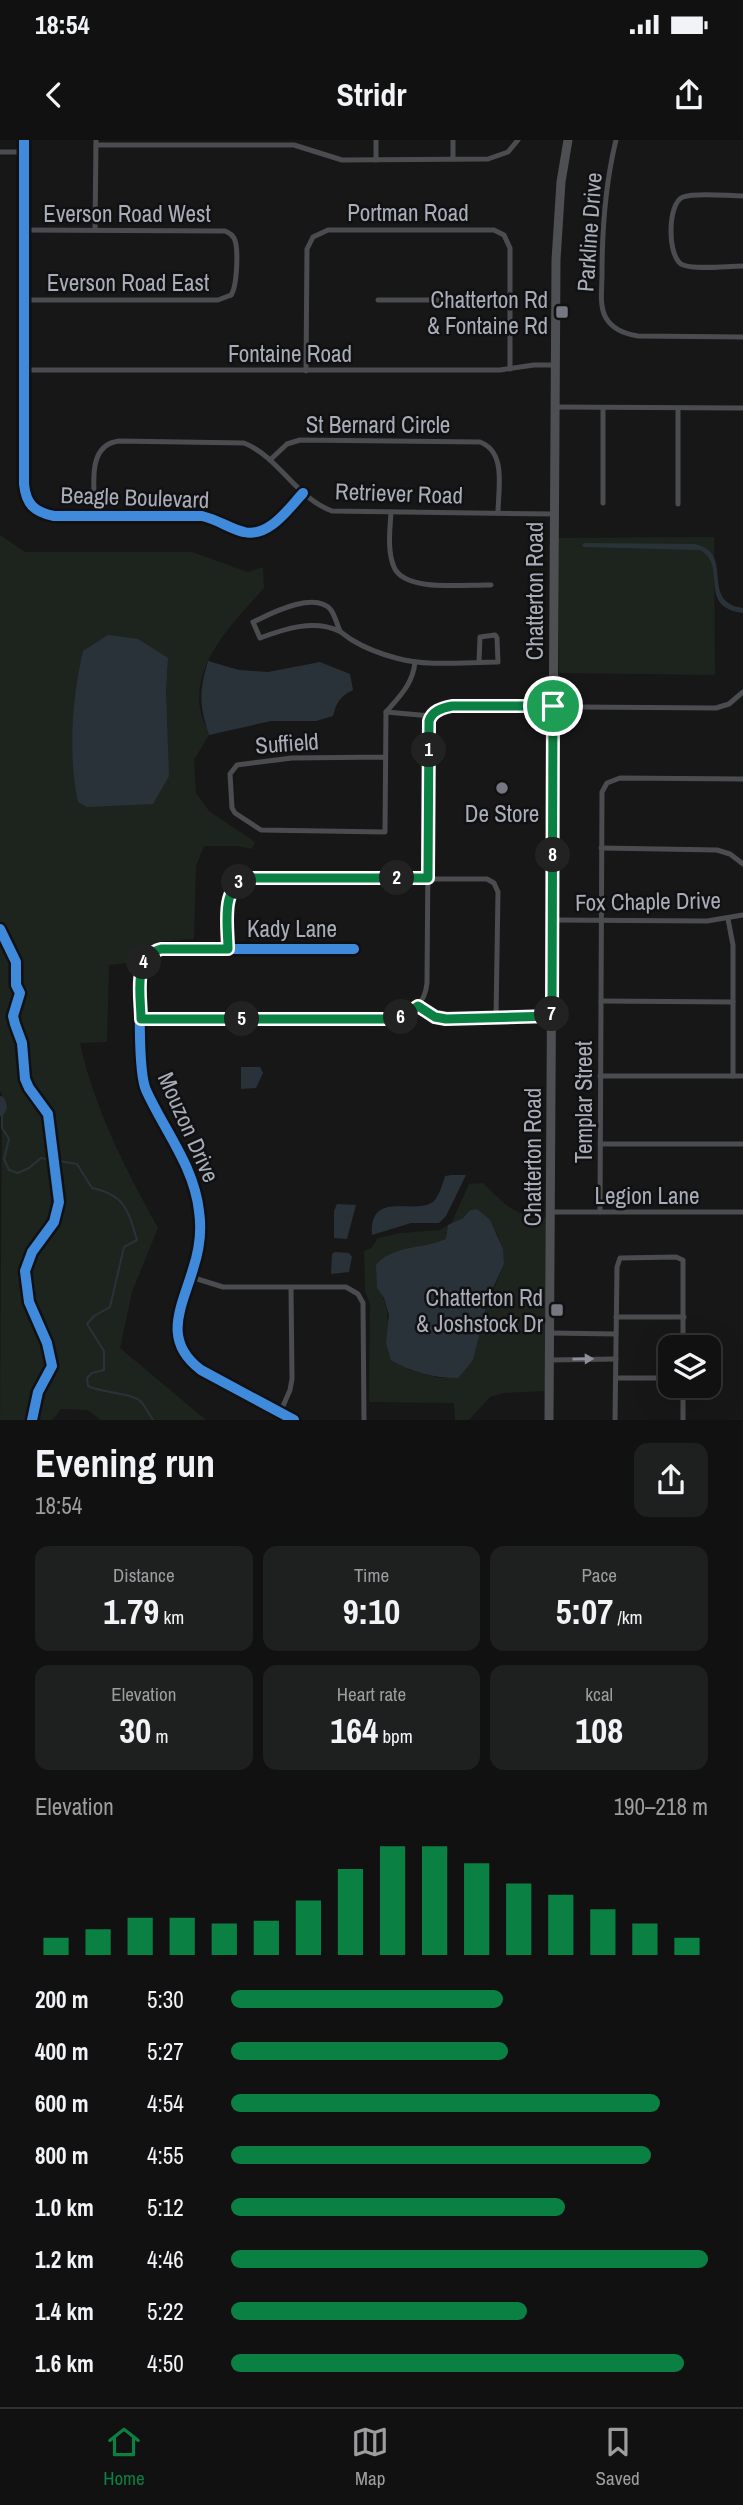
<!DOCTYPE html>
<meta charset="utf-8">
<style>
:root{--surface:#111;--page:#1e1f1f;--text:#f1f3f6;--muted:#9c9d9f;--line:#303131;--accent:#0b8043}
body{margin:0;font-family:"Archivo Narrow",sans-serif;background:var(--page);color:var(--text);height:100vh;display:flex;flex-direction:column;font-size:26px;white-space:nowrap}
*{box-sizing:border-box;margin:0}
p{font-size:23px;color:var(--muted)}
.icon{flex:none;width:38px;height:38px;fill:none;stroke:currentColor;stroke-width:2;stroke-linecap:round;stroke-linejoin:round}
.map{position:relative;height:1280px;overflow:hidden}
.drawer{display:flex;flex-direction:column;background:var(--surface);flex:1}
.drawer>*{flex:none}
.fabs{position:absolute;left:658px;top:1195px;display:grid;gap:14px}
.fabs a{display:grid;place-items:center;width:63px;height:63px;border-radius:14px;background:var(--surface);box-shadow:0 7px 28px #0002,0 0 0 2px var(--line);font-size:35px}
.pin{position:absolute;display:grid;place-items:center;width:60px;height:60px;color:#fff;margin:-30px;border:4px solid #fff;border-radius:50%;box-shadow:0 2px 7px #0007}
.km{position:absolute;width:35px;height:35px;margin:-18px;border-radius:50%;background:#222;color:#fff;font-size:19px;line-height:35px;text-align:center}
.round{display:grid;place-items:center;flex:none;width:74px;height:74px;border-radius:14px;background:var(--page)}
.overview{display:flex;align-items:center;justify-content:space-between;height:119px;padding:0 35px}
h1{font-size:38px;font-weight:700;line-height:52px}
.figures{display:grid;grid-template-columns:repeat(3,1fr);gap:10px;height:119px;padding:7px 35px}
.figures div{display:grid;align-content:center;border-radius:14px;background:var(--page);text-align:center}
.figures b{font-size:35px;font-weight:700}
.figures small{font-size:19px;font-weight:400}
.figures p{font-size:19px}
.chart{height:196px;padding:14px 35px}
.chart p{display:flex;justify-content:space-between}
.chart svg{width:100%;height:126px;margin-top:7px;stroke:var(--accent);stroke-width:6}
ul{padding:0 35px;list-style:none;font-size:23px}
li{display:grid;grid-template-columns:112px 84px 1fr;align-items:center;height:52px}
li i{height:18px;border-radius:9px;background:var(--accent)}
.status{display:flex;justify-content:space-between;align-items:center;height:49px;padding:0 35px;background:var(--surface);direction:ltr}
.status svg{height:19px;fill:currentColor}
header{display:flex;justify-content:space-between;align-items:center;height:91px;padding:0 35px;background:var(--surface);font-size:32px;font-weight:700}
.menu{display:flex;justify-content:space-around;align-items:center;height:98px;border-top:2px solid var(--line);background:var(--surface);font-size:19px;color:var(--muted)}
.menu a{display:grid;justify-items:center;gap:4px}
.menu .on{color:var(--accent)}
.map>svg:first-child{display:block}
.green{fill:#1d241e;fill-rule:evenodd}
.water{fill:#2a3239}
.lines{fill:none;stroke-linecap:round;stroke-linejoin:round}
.stream{stroke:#2a3239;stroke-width:2}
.river{stroke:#2a3239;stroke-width:10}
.street{stroke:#4b4c50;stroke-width:5}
.primary{stroke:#4d4f52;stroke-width:9}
.cycleway-casing{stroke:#111113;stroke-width:15}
.cycleway{stroke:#408adc;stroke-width:10}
.oneway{fill:#8c9099}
.route-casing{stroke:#fff;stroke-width:14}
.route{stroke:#0b8043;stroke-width:9}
.poi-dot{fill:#757880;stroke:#111113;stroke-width:2.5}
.labels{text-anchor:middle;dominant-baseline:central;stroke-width:5;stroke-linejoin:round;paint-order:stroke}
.street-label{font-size:23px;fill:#a8adb8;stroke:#111113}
.poi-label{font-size:23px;fill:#a8adb8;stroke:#111113;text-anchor:end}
</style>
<div class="status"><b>18:54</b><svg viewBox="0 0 49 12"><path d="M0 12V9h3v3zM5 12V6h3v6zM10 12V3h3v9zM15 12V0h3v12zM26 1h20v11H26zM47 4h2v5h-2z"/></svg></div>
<header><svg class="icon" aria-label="back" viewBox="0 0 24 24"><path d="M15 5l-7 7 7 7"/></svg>Stridr<svg class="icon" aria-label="share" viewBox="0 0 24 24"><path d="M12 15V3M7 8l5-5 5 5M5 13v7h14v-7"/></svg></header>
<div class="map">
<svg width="743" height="1280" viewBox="0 0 743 1280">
<rect width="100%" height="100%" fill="#171717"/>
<g class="green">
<path d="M0,395L25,412H192L248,432L263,427L264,448C235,481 193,520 200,569C202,578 206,587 209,595L194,620L196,653L209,671L255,702L252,709L238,706H204L196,726L194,799L157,802L140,822L109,825L107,902L80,903C94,968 126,1030 158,1088L132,1152L120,1208L206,1280H101L88,1270L61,1269L52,1280H0L2,955L0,951ZM168,518L166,553L73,638Z"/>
<path d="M714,397L715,535L559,533L558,398Z"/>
<path d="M483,1043C504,1064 515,1077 546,1078L545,1251L504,1253L490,1257L469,1280H455L454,1263L369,1262L370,1164L365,1151L364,1111L371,1108L378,1098L401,1093L440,1090L448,1085L447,1099L433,1105L409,1108L377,1147C388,1164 386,1168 389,1186C391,1200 402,1216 407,1229L439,1238H458L504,1124C503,1100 494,1084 477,1069L470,1070L463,1078L451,1084L469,1044Z"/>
</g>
<g class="water">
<path d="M584,403L694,404C737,412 698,462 743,468V473C696,467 729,426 700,410L584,407L582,406Z"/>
<path d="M108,495L138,499L168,518L166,553L169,636L153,664L87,667L78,662C68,614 72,559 83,511Z"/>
<path d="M208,521L239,530L268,532L320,522L350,534L353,550C340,556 336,563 333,576L316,581H271L209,595C199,564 199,552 208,521Z"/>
<path d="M241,927H260L263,933L256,948L241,949Z"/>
<path d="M452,1035H466L446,1076L439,1083H411L372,1095C369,1048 416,1077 434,1061C439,1056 443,1043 445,1036Z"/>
<path d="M337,1064L356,1065L347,1099L334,1098V1071Z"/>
<path d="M477,1069L490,1080L503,1109L504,1124L488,1159L473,1220L458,1238C433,1238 412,1232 391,1220L386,1203L389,1175L384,1158L377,1148L376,1125C394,1104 422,1110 446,1099L448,1085L463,1078L470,1070Z"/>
<path d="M335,1112L349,1113L352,1117L349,1132L331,1134L332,1114Z"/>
</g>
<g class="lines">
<path class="stream" d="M2,967V988L9,999L4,1019L9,1030L18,1033L29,1028L41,1018L77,1024L92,1048C125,1055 128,1070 137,1100L124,1107L110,1167L94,1176L87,1184L104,1211V1230L92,1233L87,1238L88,1246C102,1253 131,1253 139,1260C145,1265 149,1274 153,1280"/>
<path class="river" d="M0,961L2,967L0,971"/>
<g class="street">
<path d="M24,0V344C26,364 34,372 54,376H202C219,380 230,389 244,392C269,398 289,368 303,353"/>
<path d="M376,0V20"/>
<path d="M453,0V19"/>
<path d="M616,0C605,45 602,89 602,135C602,149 599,166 606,178C613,190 625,194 638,196L743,197"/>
<path d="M96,5H294L342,20L488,19L508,12L518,0"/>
<path d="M0,12H24"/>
<path d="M743,56C728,56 696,52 683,57C667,63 667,119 683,125C697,130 727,126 743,126"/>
<path d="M23,90L225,91C229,93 231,93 234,98C239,107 237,147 231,155"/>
<path d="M95,90L96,0"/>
<path d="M24,160H218L231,155"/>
<path d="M378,160H510"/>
<path d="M24,230H500L534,225H555"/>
<path d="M306,231L307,109L313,97L328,90H494L504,95L510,108V229"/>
<path d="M554,267L743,268"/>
<path d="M270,320L287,304L300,300L480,302C507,312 498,350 498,373"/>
<path d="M603,363V268"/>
<path d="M678,364V269"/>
<path d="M391,372C390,389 387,411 394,427C405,453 467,444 491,445"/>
<path d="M95,376C95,350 85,305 119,301L244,303C279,317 296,358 332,371L554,374"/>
<path d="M340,491C337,484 335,476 331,470C315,450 270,474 253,482L260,498C284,489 314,479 339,491C343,493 347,497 352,500C365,508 381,514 396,518C428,527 465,522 498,522L497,498L495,495L480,497L479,522"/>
<path d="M386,572L431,576"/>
<path d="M431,576L439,570L452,566L716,568L729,564L743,552"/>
<path d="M385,617L292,618L237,625L230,634L232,668L235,673L261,690L385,692L386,572C399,557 413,544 415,522"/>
<path d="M601,708L717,710L730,714L743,724"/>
<path d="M728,779L733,805V936"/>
<path d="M553,780L707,781L743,775"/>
<path d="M228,809C228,786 219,749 246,739H487L494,743L498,752L496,877"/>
<path d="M601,861L733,862"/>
<path d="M418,866L434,877L446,879L551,876"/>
<path d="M141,879H390C411,876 425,864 427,843L429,587L431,576"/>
<path d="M600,936H743"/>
<path d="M600,1004H743"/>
<path d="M551,1072H743"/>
<path d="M600,1072L602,652L607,643L620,638L743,639"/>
<path d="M191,1137L223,1147H346L358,1154L363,1163L364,1280"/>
<path d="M616,1177H684"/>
<path d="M550,1193L616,1194"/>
<path d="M550,1220L616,1219"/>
<path d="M616,1238H670"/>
<path d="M683,1246V1280"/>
<path d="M280,1273L290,1250L292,1239L291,1148"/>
<path d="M294,1280L201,1230C161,1200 182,1167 193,1129C199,1111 202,1091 199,1071C194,1026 164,990 146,950C138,932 139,851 142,828C145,816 153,810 165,809H354"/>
<path d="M615,1280L617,1127L620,1118L676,1117L683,1120V1208"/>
</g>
<path class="primary" d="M549,1280L556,120L561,42L568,0"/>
<defs>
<g id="cycleway">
<path d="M24,0V344C26,364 34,372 54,376H202C219,380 230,389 244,392C269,398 289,368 303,353"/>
<path d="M0,789L16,822V845L20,853L13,876L15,884L22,903L25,939L29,948L48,974L59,1062L54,1082L32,1112L25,1131L29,1162L47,1203L52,1226L38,1252L32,1280"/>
<path d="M294,1280L201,1230C161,1200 182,1167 193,1129C199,1111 202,1091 199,1071C194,1026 164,990 146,950C138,932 139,851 142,828C145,816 153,810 165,809H354"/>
</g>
</defs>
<use href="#cycleway" class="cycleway-casing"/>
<use href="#cycleway" class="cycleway"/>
</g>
<defs><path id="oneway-solid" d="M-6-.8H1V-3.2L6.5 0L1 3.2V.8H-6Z" transform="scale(1.75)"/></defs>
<use class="oneway" href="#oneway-solid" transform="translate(583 1219) rotate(-1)"/>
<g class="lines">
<defs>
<path id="route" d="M452,566H553L552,876L446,879L435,877L418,866L405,875L390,879H141C141,856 132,817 161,809H228C228,784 219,743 252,738H428L429,581C432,571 442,568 452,566Z"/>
</defs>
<use href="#route" class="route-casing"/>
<use href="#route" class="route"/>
</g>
<g class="poi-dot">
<rect x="555" y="165" width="14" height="14" rx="3.5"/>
<circle cx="502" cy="648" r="7"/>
<rect x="550" y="1163" width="14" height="14" rx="3.5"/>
</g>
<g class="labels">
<g class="street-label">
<text x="408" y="72">Portman Road</text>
<text x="127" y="73">Everson Road West</text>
<text transform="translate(589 92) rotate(-86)">Parkline Drive</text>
<text x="128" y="142">Everson Road East</text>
<text x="290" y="213">Fontaine Road</text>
<text x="378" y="284">St Bernard Circle</text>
<text transform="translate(399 353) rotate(2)">Retriever Road</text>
<text transform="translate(135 357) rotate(2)">Beagle Boulevard</text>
<text transform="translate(534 451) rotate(-90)">Chatterton Road</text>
<text transform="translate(287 603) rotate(-4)">Suffield</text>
<text transform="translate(648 761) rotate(-1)">Fox Chaple Drive</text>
<text x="292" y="788">Kady Lane</text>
<text transform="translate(583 962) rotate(-90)">Templar Street</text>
<text transform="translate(189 987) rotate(66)">Mouzon Drive</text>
<text transform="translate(532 1017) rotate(-90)">Chatterton Road</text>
<text x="647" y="1055">Legion Lane</text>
</g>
<g class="poi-label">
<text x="548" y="159">Chatterton Rd<tspan x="548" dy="26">&amp; Fontaine Rd</tspan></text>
<text x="502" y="673" text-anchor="middle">De Store</text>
<text x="543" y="1157">Chatterton Rd<tspan x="543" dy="26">&amp; Joshstock Dr</tspan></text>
</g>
</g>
</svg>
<div class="fabs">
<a><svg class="icon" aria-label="layers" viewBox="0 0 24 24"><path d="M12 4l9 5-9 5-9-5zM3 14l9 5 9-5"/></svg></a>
</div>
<div class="pin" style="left:553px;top:566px;background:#1e9e55"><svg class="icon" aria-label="arrive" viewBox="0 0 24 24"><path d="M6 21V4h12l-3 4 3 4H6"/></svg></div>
<b class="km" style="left:429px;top:610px">1</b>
<b class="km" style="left:397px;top:738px">2</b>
<b class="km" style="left:239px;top:742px">3</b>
<b class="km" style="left:144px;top:822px">4</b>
<b class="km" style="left:242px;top:879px">5</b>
<b class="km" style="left:401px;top:877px">6</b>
<b class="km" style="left:552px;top:874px">7</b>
<b class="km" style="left:553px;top:715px">8</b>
</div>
<section class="drawer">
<div class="overview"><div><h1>Evening run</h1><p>18:54</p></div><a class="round"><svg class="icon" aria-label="share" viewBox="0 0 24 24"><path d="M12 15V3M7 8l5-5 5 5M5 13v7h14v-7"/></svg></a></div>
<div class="figures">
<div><p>Distance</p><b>1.79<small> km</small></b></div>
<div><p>Time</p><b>9:10</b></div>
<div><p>Pace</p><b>5:07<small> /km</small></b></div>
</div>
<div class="figures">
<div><p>Elevation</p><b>30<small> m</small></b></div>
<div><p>Heart rate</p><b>164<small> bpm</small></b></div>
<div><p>kcal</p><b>108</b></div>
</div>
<div class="chart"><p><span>Elevation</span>190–218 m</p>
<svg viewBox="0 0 160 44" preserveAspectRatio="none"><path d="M5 44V38M15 44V35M25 44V31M35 44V31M45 44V33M55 44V32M65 44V25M75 44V14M85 44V6M95 44V6M105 44V12M115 44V19M125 44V23M135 44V28M145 44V33M155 44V38"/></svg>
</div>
<ul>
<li><b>200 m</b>5:30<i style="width:57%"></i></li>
<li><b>400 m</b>5:27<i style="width:58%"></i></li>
<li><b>600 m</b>4:54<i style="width:90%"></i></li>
<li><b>800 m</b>4:55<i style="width:88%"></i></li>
<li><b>1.0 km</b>5:12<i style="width:70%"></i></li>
<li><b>1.2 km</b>4:46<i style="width:100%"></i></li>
<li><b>1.4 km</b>5:22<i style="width:62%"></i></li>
<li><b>1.6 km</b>4:50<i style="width:95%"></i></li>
</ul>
</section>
<nav class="menu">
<a class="on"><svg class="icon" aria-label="home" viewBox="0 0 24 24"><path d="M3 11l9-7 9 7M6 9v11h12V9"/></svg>Home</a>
<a><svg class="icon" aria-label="map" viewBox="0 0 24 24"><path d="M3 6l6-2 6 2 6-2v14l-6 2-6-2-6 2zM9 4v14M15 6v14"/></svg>Map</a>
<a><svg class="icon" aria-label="saved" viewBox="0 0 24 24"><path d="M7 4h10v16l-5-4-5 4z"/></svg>Saved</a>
</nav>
